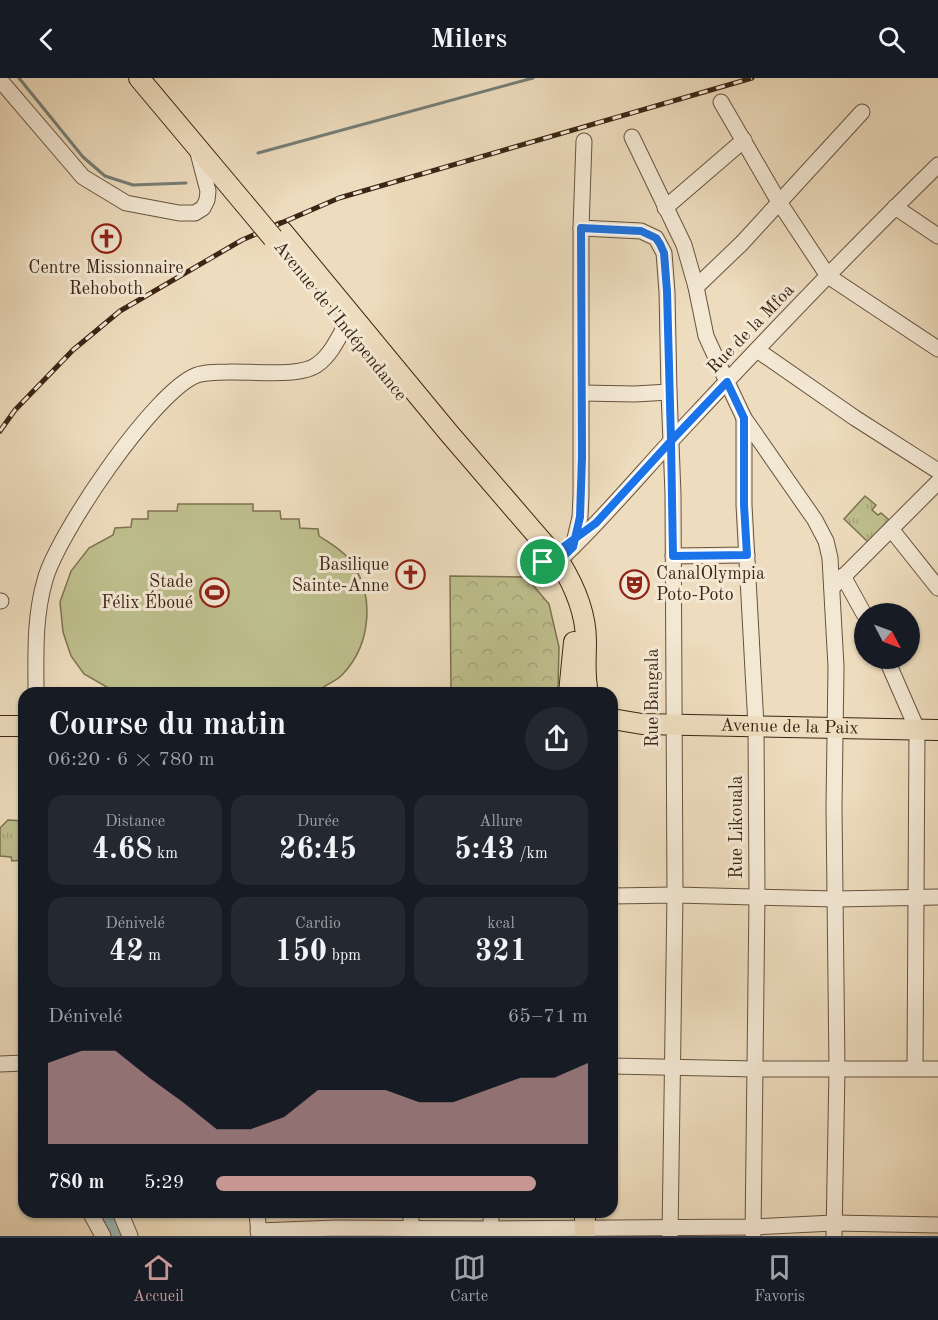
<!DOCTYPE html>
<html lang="fr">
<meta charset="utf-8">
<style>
:root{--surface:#171b24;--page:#242831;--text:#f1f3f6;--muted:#9ea1a6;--line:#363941;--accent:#c59692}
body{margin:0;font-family:"Old Standard TT",serif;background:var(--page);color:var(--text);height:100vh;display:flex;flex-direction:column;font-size:22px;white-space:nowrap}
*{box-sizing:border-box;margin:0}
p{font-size:20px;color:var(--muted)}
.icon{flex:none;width:33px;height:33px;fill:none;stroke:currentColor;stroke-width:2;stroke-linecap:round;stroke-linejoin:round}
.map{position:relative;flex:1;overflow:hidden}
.sheet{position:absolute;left:18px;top:609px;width:600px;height:531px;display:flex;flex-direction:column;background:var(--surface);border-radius:18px;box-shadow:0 2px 4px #0004}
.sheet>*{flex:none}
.needle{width:39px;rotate:131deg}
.fabs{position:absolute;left:854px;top:525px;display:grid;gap:12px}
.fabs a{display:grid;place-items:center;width:66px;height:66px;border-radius:50%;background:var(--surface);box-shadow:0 2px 4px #0004;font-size:30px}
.pin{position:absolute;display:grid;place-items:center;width:51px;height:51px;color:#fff;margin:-26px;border:3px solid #fff;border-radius:50%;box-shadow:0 2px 6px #0007}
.round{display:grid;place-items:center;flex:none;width:63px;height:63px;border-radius:32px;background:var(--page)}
.head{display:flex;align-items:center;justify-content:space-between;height:102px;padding:0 30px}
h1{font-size:33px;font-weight:800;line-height:45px}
.stats{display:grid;grid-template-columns:repeat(3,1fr);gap:9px;height:102px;padding:6px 30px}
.stats div{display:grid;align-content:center;border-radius:15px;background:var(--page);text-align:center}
.stats b{font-size:30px;font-weight:800}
.stats small{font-size:16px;font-weight:400}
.stats p{font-size:16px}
.chart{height:168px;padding:12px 30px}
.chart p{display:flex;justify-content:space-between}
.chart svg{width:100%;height:108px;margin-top:6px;fill:var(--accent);opacity:.7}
ul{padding:0 30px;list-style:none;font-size:20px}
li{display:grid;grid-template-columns:96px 72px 1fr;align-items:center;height:45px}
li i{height:15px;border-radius:8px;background:var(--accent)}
header{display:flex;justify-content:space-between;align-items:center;height:78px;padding:0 30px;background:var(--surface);font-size:27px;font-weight:800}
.tab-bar{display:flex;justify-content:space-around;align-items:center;height:84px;border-top:2px solid var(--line);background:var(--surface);font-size:16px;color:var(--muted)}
.tab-bar a{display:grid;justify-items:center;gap:3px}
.tab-bar .active{color:var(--accent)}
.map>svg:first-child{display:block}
.grass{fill:url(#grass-tufts);stroke:#7d7251;stroke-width:1.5}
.forest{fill:url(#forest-crowns);stroke:#7d7251;stroke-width:1.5}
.pitch{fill:#bebf8d;stroke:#7d7251;stroke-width:1.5}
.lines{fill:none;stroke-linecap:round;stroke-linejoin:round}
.stream{stroke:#757e77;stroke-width:3}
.river{stroke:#9bbab9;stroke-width:20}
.minor-casing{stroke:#68533f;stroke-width:17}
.major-casing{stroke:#3c2515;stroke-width:22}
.minor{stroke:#f3e8d4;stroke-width:15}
.major{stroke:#eddcbd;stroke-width:20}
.rail-casing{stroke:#3c2515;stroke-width:5}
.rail{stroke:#f3e8d4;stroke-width:3;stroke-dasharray:9;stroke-linecap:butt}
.major-bridge-casing{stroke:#3c2515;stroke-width:22;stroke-linecap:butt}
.major-bridge{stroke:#eddcbd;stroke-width:20}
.route-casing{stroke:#fff;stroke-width:12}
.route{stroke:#1a73e8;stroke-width:8}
.labels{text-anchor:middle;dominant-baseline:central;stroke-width:6;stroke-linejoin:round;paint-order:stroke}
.poi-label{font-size:18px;fill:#3c2515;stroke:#f3e8d4;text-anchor:end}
.street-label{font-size:18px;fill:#3c2515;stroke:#f3e8d4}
</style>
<header><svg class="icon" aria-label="back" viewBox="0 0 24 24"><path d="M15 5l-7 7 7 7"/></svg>Milers<svg class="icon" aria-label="search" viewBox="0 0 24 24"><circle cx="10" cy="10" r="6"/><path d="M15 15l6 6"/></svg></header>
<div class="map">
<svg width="938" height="1158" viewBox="0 0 938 1158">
<defs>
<pattern id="grass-tufts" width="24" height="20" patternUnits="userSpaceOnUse" patternTransform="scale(1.5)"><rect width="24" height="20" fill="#bebf8d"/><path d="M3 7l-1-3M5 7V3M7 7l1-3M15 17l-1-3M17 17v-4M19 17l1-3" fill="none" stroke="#a4a479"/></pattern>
<pattern id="forest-crowns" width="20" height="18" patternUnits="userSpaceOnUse" patternTransform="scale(1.5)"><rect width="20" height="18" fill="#bebf8d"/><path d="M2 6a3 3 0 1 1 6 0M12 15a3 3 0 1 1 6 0" fill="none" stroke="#a4a479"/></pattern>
</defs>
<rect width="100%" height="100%" fill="#eddcbd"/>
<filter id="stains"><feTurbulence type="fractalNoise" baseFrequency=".00333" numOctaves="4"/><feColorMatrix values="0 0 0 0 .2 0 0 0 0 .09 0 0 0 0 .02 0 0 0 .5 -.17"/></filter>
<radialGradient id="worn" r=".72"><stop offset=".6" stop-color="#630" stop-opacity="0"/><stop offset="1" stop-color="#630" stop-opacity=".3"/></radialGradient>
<g class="grass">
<path d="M865,418L876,427L872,432L878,437L881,435L889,442L868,464L844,441Z"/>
<path d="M8,742L24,743V782L12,783L11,779L0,778V750Z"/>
</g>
<path class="forest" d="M450,498L526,499L549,526L559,569L558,610L554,615H451Z"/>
<path class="pitch" d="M178,426H253V433H280L281,441H299L300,450L318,451L319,458C328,464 341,471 348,480C376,514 372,566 342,597C334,605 322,608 315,615H112V612L84,596L71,578L63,554L60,524L71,493L89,470L113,457L115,450L131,449L132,441H148V433H177Z"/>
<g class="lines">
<g class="stream">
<path d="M19,0L83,79L105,98L133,107L186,105"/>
<path d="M258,75L533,0"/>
</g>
<path class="river" d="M108,1134L118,1158"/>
<defs>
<g id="minor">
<path d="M0,2L83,99L126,125L179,135H195L203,130L207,122L208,113L197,71"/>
<path d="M721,24L779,124L828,198L938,271"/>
<path d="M632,59L684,167L696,209L706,258L727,304L744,340L815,442L826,463L830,480L836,589L834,729L837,991L834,1158"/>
<path d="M895,129L938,158"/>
<path d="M665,130L744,62"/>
<path d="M581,150L641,153L656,160L664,175L667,214L669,314L673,416L675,817L670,1158"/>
<path d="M696,209L742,165L862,34"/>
<path d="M757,272L855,340L938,393"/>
<path d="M582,315L635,316L669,314"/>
<path d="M744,340V427L756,648L757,818L753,1158"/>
<path d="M891,451L938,510"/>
<path d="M573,469L580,439L581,417V150L584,63"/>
<path d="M673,478L747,477"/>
<path d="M550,491C598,447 640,396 684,349C767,260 851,172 938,87"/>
<path d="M843,498L864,536"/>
<path d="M832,510L938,404"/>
<path d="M0,523H1"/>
<path d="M886,580L917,651L915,990"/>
<path d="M36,615C36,577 34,540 45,502C57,457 154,313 197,297C206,294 219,294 229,294C251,293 301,300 318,286C330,277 337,263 344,250"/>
<path d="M612,818L675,817L836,821L938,819"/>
<path d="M0,986L24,985"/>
<path d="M612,988L755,991H938"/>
<path d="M90,1134L103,1158"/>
<path d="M120,1134L130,1158"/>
<path d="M257,1134L259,1158"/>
<path d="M411,1134V1158"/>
<path d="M258,1153L335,1150L491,1151L753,1149L834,1145L938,1147"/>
<path d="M491,1158V1134"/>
</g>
<g id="major">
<path d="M139,0L243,124"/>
<path d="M282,153L448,354L559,483C574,507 586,534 586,563C586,581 584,597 588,615"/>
<path d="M569,615L574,564"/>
<path id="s1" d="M612,641L642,646L938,652"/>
<path d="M0,648H24"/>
<path d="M585,1134V1158"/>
</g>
</defs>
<use href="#minor" class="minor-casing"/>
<use href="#major" class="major-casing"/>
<use href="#minor" class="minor"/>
<use href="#major" class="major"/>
<defs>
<path id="rail" d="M0,353L15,332L73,272L120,233L242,162L339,120L752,0"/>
</defs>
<use href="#rail" class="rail-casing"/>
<use href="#rail" class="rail"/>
<defs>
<path id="major-bridge" d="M243,124L273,160"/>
</defs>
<use href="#major-bridge" class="major-bridge-casing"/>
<use href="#major-bridge" class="major-bridge"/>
</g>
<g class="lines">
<defs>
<path id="route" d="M543,484L596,445L671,363L673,478L747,477L744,427V340L727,304L671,363L667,213L664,175L660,166L656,160L641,153L581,150L582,379L580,439L573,469L550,491L543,484"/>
</defs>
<use href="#route" class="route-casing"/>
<use href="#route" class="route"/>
</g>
<defs>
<symbol id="church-ring" viewBox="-11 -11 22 22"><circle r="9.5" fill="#f3e8d4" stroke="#8f2418" stroke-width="1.5"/><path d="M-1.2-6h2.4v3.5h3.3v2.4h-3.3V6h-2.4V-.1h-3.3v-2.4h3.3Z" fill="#8f2418"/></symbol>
<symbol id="theatre-ring" viewBox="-11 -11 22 22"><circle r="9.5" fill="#f3e8d4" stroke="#8f2418" stroke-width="1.5"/><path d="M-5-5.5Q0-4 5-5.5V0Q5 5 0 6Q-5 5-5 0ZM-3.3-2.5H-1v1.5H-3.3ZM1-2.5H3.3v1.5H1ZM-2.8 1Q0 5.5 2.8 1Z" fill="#8f2418"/></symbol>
<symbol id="stadium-ring" viewBox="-11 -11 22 22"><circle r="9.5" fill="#f3e8d4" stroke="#8f2418" stroke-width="1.5"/><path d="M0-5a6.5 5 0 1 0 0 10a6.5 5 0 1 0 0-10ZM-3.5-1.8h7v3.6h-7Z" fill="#8f2418"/></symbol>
</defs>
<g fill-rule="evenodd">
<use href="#church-ring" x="90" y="144" width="33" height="33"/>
<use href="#church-ring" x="394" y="480" width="33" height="33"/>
<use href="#theatre-ring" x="618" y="490" width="33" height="33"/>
<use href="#stadium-ring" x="198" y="498" width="33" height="33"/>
</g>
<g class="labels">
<g class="poi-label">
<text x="106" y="190" text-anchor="middle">Centre Missionnaire<tspan x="106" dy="21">Rehoboth</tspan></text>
<text x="389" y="487">Basilique<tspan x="389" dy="21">Sainte-Anne</tspan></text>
<text x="656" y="496" text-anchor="start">CanalOlympia<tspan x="656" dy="21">Poto-Poto</tspan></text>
<text x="193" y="504">Stade<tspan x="193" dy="21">Félix Éboué</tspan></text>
</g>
<g class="street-label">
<text transform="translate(340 243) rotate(51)">Avenue de l'Indépendance</text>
<text transform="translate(751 251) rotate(-46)">Rue de la Mfoa</text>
<text transform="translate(653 620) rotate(-90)">Rue Bangala</text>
<text stroke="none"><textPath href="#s1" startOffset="178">Avenue de la Paix</textPath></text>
<text transform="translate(737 749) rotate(-90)">Rue Likouala</text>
</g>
</g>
<rect width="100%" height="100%" filter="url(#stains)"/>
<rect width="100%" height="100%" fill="url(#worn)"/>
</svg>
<div class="fabs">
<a><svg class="needle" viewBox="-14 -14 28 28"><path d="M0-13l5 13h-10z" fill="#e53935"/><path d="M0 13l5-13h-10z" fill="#9ea1a6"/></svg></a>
</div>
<div class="pin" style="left:543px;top:484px;background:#1e9e55"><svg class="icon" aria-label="arrive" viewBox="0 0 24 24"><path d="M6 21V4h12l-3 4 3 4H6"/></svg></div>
<section class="sheet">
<div class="head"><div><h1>Course du matin</h1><p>06:20 · 6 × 780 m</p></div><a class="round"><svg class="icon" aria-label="share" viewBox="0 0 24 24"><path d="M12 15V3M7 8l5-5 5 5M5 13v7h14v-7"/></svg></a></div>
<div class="stats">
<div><p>Distance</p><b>4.68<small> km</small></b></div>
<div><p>Durée</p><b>26:45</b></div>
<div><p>Allure</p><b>5:43<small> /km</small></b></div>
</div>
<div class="stats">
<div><p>Dénivelé</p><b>42<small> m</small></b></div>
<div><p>Cardio</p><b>150<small> bpm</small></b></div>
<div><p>kcal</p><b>321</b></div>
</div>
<div class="chart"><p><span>Dénivelé</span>65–71 m</p>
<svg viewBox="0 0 160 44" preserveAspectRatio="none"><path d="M0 44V11L10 6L20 6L30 17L40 27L50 38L60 38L70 33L80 22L90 22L100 22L110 27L120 27L130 22L140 17L150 17L160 11V44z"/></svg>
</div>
<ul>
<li><b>780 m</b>5:29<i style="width:86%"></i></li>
</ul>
</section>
</div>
<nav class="tab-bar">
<a class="active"><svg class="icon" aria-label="home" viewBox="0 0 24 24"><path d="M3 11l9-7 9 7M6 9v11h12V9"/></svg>Accueil</a>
<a><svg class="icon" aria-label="map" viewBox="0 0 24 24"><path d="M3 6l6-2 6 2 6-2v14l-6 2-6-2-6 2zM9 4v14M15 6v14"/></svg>Carte</a>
<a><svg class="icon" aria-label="saved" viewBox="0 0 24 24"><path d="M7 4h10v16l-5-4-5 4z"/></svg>Favoris</a>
</nav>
